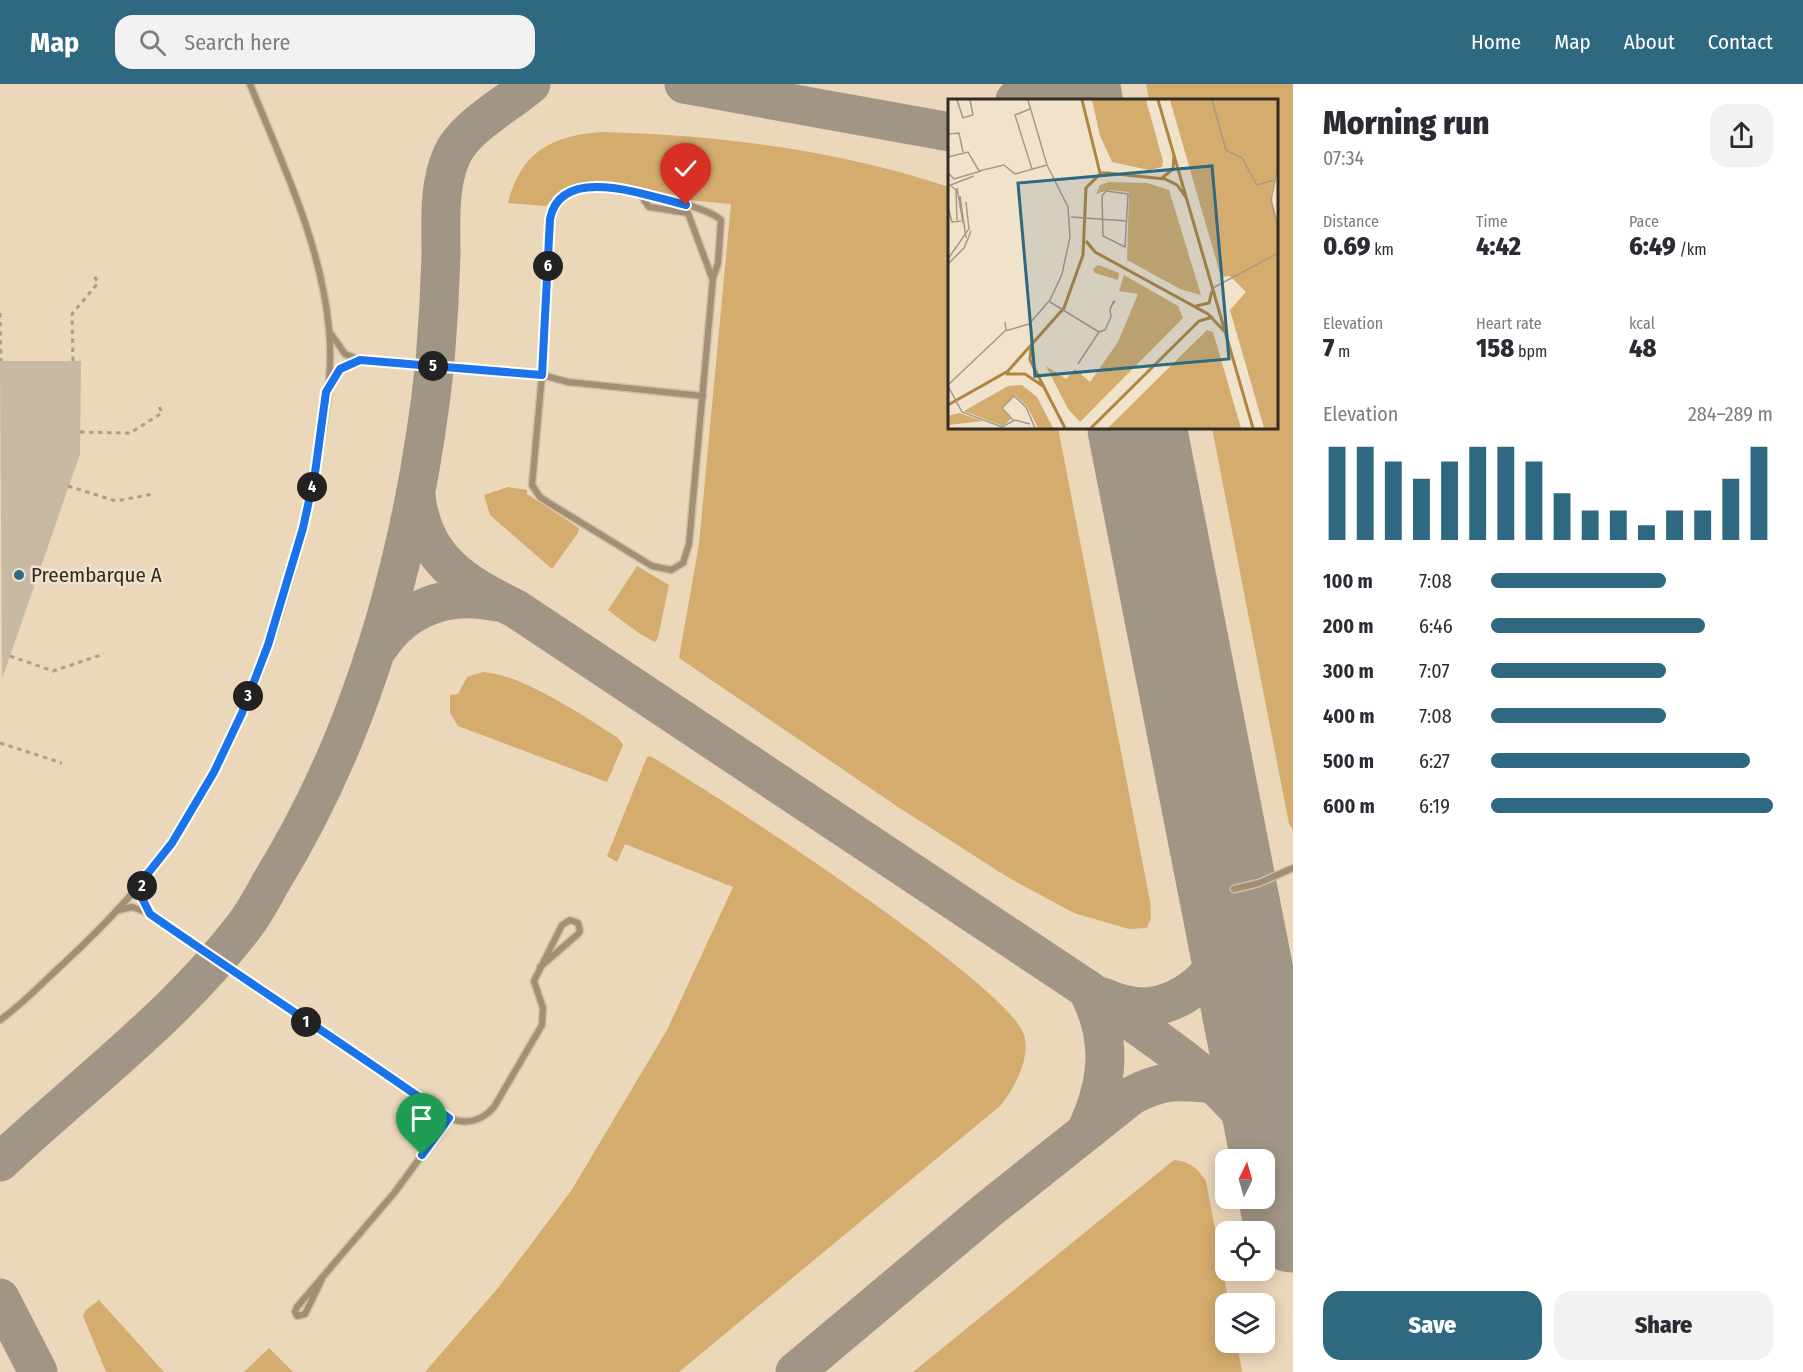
<!DOCTYPE html>
<meta charset="utf-8">
<style>
:root{--surface:#fff;--page:#f2f2f3;--text:#2b2b33;--muted:#7c7c81;--accent:#2e6881}
body{margin:0;font-family:"Fira Sans Condensed",sans-serif;background:var(--page);color:var(--text);height:100vh;display:flex;flex-direction:column;font-size:22px;white-space:nowrap}
*{box-sizing:border-box;margin:0}
p{font-size:20px;color:var(--muted)}
.icon{flex:none;width:33px;height:33px;fill:none;stroke:currentColor;stroke-width:2;stroke-linecap:round;stroke-linejoin:round}
.map{position:relative;flex:1;overflow:hidden}
.sheet{display:flex;flex-direction:column;background:var(--surface);width:510px}
.sheet>*{flex:none}
.needle{width:39px;rotate:5deg}
.fabs{position:absolute;left:1215px;top:1065px;display:grid;gap:12px}
.fabs a{display:grid;place-items:center;width:60px;height:60px;border-radius:12px;background:var(--surface);box-shadow:0 3px 15px #0003;font-size:30px}
.pin{position:absolute;display:grid;place-items:center;width:51px;height:51px;color:#fff;margin:-62px -26px;border-radius:50% 50% 50% 0;rotate:-45deg;box-shadow:0 0 6px #0007}
.pin .icon{rotate:45deg}
.km{position:absolute;width:30px;height:30px;margin:-15px;border-radius:50%;background:#222;color:#fff;font-size:16px;line-height:30px;text-align:center}
.round{display:grid;place-items:center;flex:none;width:63px;height:63px;border-radius:18px;background:var(--page)}
.headline{display:flex;align-items:center;justify-content:space-between;height:102px;padding:0 30px}
h1{font-size:33px;font-weight:800;line-height:45px}
.figures{display:grid;grid-template-columns:repeat(3,1fr);gap:9px;height:102px;padding:6px 30px}
.figures div{display:grid;align-content:center}
.figures b{font-size:26px;font-weight:800}
.figures small{font-size:16px;font-weight:400}
.figures p{font-size:16px}
.chart{height:168px;padding:12px 30px}
.chart p{display:flex;justify-content:space-between}
.chart svg{width:100%;height:108px;margin-top:6px;stroke:var(--accent);stroke-width:6}
.cta{display:flex;gap:12px;margin-top:auto;padding:12px 30px}
.cta a{flex:1;height:69px;border-radius:18px;background:var(--accent);color:#fff;font-size:24px;font-weight:800;line-height:69px;text-align:center}
.cta a+a{background:var(--page);color:var(--text)}
ul{padding:0 30px;list-style:none;font-size:20px}
li{display:grid;grid-template-columns:96px 72px 1fr;align-items:center;height:45px}
li i{height:15px;border-radius:8px;background:var(--accent)}
header{display:flex;align-items:center;gap:36px;box-sizing:border-box;height:84px;padding:0 30px;background:var(--accent);color:#fff}
header strong{font-size:28px}
nav{display:flex;gap:33px;margin-inline-start:auto;font-size:21px}
.search{width:420px;height:54px;background:var(--page);display:flex;align-items:center;gap:15px;box-sizing:border-box;padding:0 21px;border-radius:18px;color:var(--muted);font-size:22px}
main{display:flex;flex:1;min-height:0}
.map>svg:first-child{display:block}
.built{fill:#ebd7ba;fill-rule:evenodd}
.green{fill:#d4ac6d}
.lines{fill:none;stroke-linecap:round;stroke-linejoin:round}
.taxiway{stroke:#a19685;stroke-width:39}
.runway{stroke:#a19685;stroke-width:99}
.building{fill:#c8b9a3}
.service-casing{stroke:#cbbeaa;stroke-width:9}
.path{stroke:#aa9f8d;stroke-width:3;stroke-dasharray:4.5 4.5;stroke-linecap:butt}
.service{stroke:#a28f73;stroke-width:6}
.route-casing{stroke:#fff;stroke-width:12}
.route{stroke:#1a73e8;stroke-width:8}
.poi-dot{fill:#2e6881;stroke:#f1e2cb;stroke-width:2}
.labels{text-anchor:middle;dominant-baseline:central;stroke-width:5;stroke-linejoin:round;paint-order:stroke}
.poi-label{font-size:21px;fill:#322c24;stroke:#f1e2cb;text-anchor:start}
.inset-river{fill:none;stroke:#af853f;stroke-width:3}
.inset-road{fill:none;stroke:#a59988;stroke-width:1.5}
.view{fill:#2e6881;fill-opacity:0.15;stroke:#2e6881;stroke-width:3}
.inset-edge{fill:none;stroke:#322c24;stroke-width:3}
</style>
<header>
<strong>Map</strong>
<div class="search"><svg class="icon" aria-label="search" viewBox="0 0 24 24"><circle cx="10" cy="10" r="6"/><path d="M15 15l6 6"/></svg>Search here</div>
<nav><a>Home</a><a>Map</a><a>About</a><a>Contact</a></nav>
</header>
<main>
<div class="map">
<svg width="1293" height="1288" viewBox="0 0 1293 1288">
<rect width="100%" height="100%" fill="#f1e2cb"/>
<path class="built" d="M0,0H1293V1288H0ZM950,16H1276V344H950ZM1226,1076H1264V1114H1226ZM1226,1148H1264V1186H1226ZM1226,1220H1264V1258H1226Z"/>
<g class="green">
<path d="M1146,0H1293V746L1289,740L1212,344H1276V16H1149Z"/>
<path d="M601,48C719,51 837,66 949,103L950,344H1058L1150,817L1151,834L1147,844L1129,845L1074,829L1009,794L898,723L679,574L699,460L731,120L689,116V113C635,108 590,75 546,122L508,119C521,67 552,52 601,48Z"/>
<path d="M508,403L527,406V410L579,444L578,449L552,485L490,431L484,411Z"/>
<path d="M637,482L669,501L658,553L655,558L640,550L608,526Z"/>
<path d="M483,588C522,590 585,633 618,654L623,661L607,698L458,642L450,629V611L458,610L467,593Z"/>
<path d="M650,672C709,706 1010,901 1024,951C1031,974 1014,1005 1000,1022L679,1288H425L498,1204L571,1107L667,946L733,803L625,760L617,778L607,772L647,673Z"/>
<path d="M1174,1076C1190,1077 1198,1085 1206,1097L1229,1219L1226,1220V1258L1237,1259L1242,1288H913Z"/>
<path d="M99,1216L164,1288H106L83,1232L86,1226Z"/>
<path d="M269,1264L293,1288H244Z"/>
</g>
<g class="lines">
<g class="taxiway">
<path d="M684,0L950,48"/>
<path d="M1015,16L1030,0"/>
<path d="M416,412C423,476 464,499 516,525L1087,905C1149,953 1220,990 1263,1058C1273,1075 1280,1095 1288,1113"/>
<path d="M379,563C406,522 449,508 497,518"/>
<path d="M1103,913C1119,920 1137,925 1154,922C1196,915 1237,872 1222,828"/>
<path d="M1086,1047C1109,998 1113,954 1087,905"/>
<path d="M0,1078C82,1001 176,932 245,841C255,828 263,813 271,798C303,746 330,691 352,634C396,520 422,399 435,278C438,242 440,206 441,171C441,137 438,102 452,71C464,43 508,20 531,0"/>
<path d="M0,1214L38,1288"/>
<path d="M795,1288L989,1125L1131,1012C1162,995 1180,996 1215,1000"/>
</g>
<g class="runway">
<path d="M1070,0L1073,16"/>
<path d="M1137,344L1293,1139"/>
</g>
</g>
<path class="building" d="M0,277H81L80,370L2,595Z"/>
<g class="lines">
<defs>
<g id="service">
<path d="M591,103C616,103 704,120 721,136L718,179L713,194L689,460L683,479L671,486L652,482L549,419L540,413L532,401L542,291L550,135C554,115 571,104 591,103Z"/>
<path d="M649,112L644,116L649,123L688,129L712,194"/>
<path d="M331,250L345,270L360,276L542,291L568,298L703,312"/>
<path d="M329,301L340,285L358,276"/>
<path d="M144,797L142,814L149,830C249,899 350,964 449,1034"/>
<path d="M1234,805L1259,799L1293,784"/>
<path d="M119,826L132,823L146,828"/>
<path d="M0,936C23,920 43,898 63,880C103,843 142,803 172,758C244,655 286,529 311,407C322,356 334,297 329,245C321,159 282,79 250,0"/>
<path d="M322,1195L305,1230L297,1232L295,1228L297,1223L395,1108L449,1034C466,1041 482,1037 494,1023L542,941L543,924L534,897L562,841L570,836L578,839L580,847L578,850L540,883"/>
</g>
</defs>
<use href="#service" class="service-casing"/>
<g class="path">
<path d="M0,229L1,277"/>
<path d="M73,277L72,230L98,199L93,189"/>
<path d="M80,348L130,349L162,329L159,322"/>
<path d="M68,402L116,417L153,410"/>
<path d="M10,572L53,587L104,570"/>
<path d="M0,659L62,679"/>
</g>
<use href="#service" class="service"/>
</g>
<g class="lines">
<defs>
<path id="route" d="M422,1071L449,1034C350,964 249,899 150,830L142,814L145,793L172,759L214,688L242,629L268,561L303,444L315,389L326,308L340,285L360,276L542,291L550,135C561,78 650,113 686,121"/>
</defs>
<use href="#route" class="route-casing"/>
<use href="#route" class="route"/>
</g>
<circle class="poi-dot" cx="19" cy="491" r="6"/>
<g class="labels">
<g class="poi-label">
<text x="31" y="491">Preembarque A</text>
</g>
</g>
<g transform="translate(948 15)">
<rect width="330" height="330" fill="#f1e2cb"/>
<path d="M144,1H198L215,62L214,68L201,71L164,63L152,37ZM222,1H330V64L323,96L330,130V329H316L282,211L298,193L282,177L273,178ZM161,83L199,84L221,91L253,196L232,190L179,161L181,93L160,91L148,95L152,86ZM150,166L171,174L170,181L147,174L145,170ZM176,176L230,207L235,219L132,323L120,310L98,267L118,280L127,270L142,283L170,243L190,195L171,192ZM259,231L265,233L293,329H160ZM74,286L89,298L105,329H90L79,307L67,296L54,309L63,320L55,327L16,312L60,287ZM11,314L35,322L0,326V317Z" fill="#d4ac6d"/>
<path class="inset-river" d="M134,1L152,74M210,1L305,329M159,74L217,80L229,86L239,100M214,79L225,70L226,56M138,142L147,153L260,215L278,234M248,207L261,204L264,192M83,249L82,261L117,329M58,275H77L95,287M0,306L60,272L116,209L135,156L138,89L153,74H161M143,329L251,222L265,218"/>
<path class="inset-road" d="M9,1L15,19M264,1L278,51L294,59L309,86L326,81M82,10L67,16L84,70M14,19L25,16L22,1M0,35L11,34L15,53M0,58L20,53L31,72L56,66L67,75L99,66M330,66L323,101L330,129M0,74L6,80L33,72M0,87L26,77M3,87L8,91L9,121M9,89L15,124M158,92L180,95L177,148L155,137L154,97ZM12,97L18,139M18,103L21,131M0,108L4,123L13,122M123,118L179,122M0,160L20,131M0,165L16,149L23,132M265,189L330,154M102,203L151,233M57,232L81,225L102,201L114,175L122,138L120,108L99,66L80,1M134,259L130,265L151,233L157,231L163,218L162,211L165,203L167,202L162,209M0,286L58,231L57,223M0,287L14,313L54,328L67,321L82,325M65,321L54,309L66,297L78,308L87,329"/>
<path class="view" d="M264,67L281,260L87,277L70,84Z"/>
<rect width="330" height="330" class="inset-edge"/>
</g>
</svg>
<div class="fabs">
<a><svg class="needle" viewBox="-14 -14 28 28"><path d="M0-13l5 13h-10z" fill="#e53935"/><path d="M0 13l5-13h-10z" fill="#7c7c81"/></svg></a>
<a><svg class="icon" aria-label="locate" viewBox="0 0 24 24"><circle cx="12" cy="12" r="6"/><path d="M12 2v4M12 18v4M2 12h4M18 12h4"/></svg></a>
<a><svg class="icon" aria-label="layers" viewBox="0 0 24 24"><path d="M12 4l9 5-9 5-9-5zM3 14l9 5 9-5"/></svg></a>
</div>
<div class="pin" style="left:422px;top:1071px;background:#1e9e55"><svg class="icon" aria-label="arrive" viewBox="0 0 24 24"><path d="M6 21V4h12l-3 4 3 4H6"/></svg></div>
<div class="pin" style="left:686px;top:121px;background:#d93025"><svg class="icon" aria-label="check" viewBox="0 0 24 24"><path d="M5 12l5 5 9-10"/></svg></div>
<b class="km" style="left:306px;top:938px">1</b>
<b class="km" style="left:142px;top:802px">2</b>
<b class="km" style="left:248px;top:612px">3</b>
<b class="km" style="left:312px;top:403px">4</b>
<b class="km" style="left:433px;top:282px">5</b>
<b class="km" style="left:548px;top:182px">6</b>
</div>
<section class="sheet">
<div class="headline"><div><h1>Morning run</h1><p>07:34</p></div><a class="round"><svg class="icon" aria-label="share" viewBox="0 0 24 24"><path d="M12 15V3M7 8l5-5 5 5M5 13v7h14v-7"/></svg></a></div>
<div class="figures">
<div><p>Distance</p><b>0.69<small> km</small></b></div>
<div><p>Time</p><b>4:42</b></div>
<div><p>Pace</p><b>6:49<small> /km</small></b></div>
</div>
<div class="figures">
<div><p>Elevation</p><b>7<small> m</small></b></div>
<div><p>Heart rate</p><b>158<small> bpm</small></b></div>
<div><p>kcal</p><b>48</b></div>
</div>
<div class="chart"><p><span>Elevation</span>284–289 m</p>
<svg viewBox="0 0 160 44" preserveAspectRatio="none"><path d="M5 44V6M15 44V6M25 44V12M35 44V19M45 44V12M55 44V6M65 44V6M75 44V12M85 44V25M95 44V32M105 44V32M115 44V38M125 44V32M135 44V32M145 44V19M155 44V6"/></svg>
</div>
<ul>
<li><b>100 m</b>7:08<i style="width:62%"></i></li>
<li><b>200 m</b>6:46<i style="width:76%"></i></li>
<li><b>300 m</b>7:07<i style="width:62%"></i></li>
<li><b>400 m</b>7:08<i style="width:62%"></i></li>
<li><b>500 m</b>6:27<i style="width:92%"></i></li>
<li><b>600 m</b>6:19<i style="width:100%"></i></li>
</ul>
<div class="cta"><a>Save</a><a>Share</a></div>
</section>
</main>
